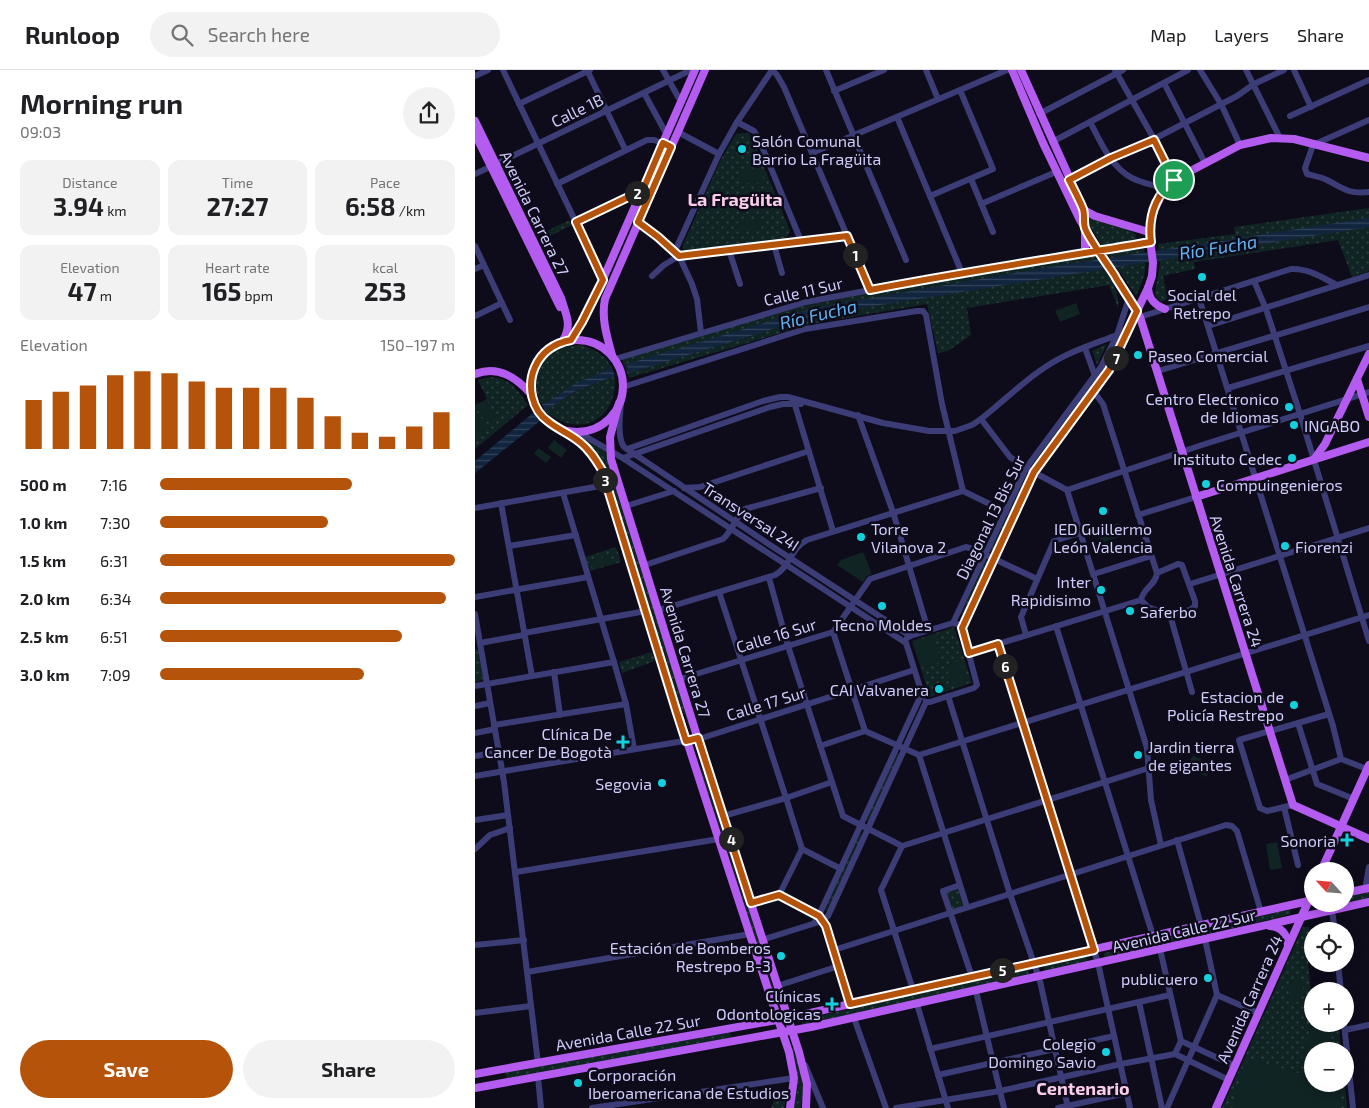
<!DOCTYPE html>
<meta charset="utf-8">
<style>
:root{--surface:#fff;--page:#f2f2f2;--text:#202124;--muted:#757577;--line:#e0e0e0;--accent:#b45309}
body{margin:0;font-family:"Exo 2",sans-serif;background:var(--page);color:var(--text);height:100vh;display:flex;flex-direction:column;font-size:19px;white-space:nowrap}
*{box-sizing:border-box;margin:0}
p{font-size:16px;color:var(--muted)}
.icon{flex:none;width:28px;height:28px;fill:none;stroke:currentColor;stroke-width:2;stroke-linecap:round;stroke-linejoin:round}
.map{position:relative;flex:1;overflow:hidden}
.sheet{display:flex;flex-direction:column;background:var(--surface);width:475px}
.sheet>*{flex:none}
.needle{width:32px;rotate:296deg}
.fabs{position:absolute;left:829px;top:792px;display:grid;gap:10px}
.fabs a{display:grid;place-items:center;width:50px;height:50px;border-radius:50%;background:var(--surface);box-shadow:0 2px 12px #0003;font-size:25px}
.pin{position:absolute;display:grid;place-items:center;width:42px;height:42px;color:#fff;margin:-21px;border:2px solid #fff;border-radius:50%;box-shadow:0 1px 5px #0007}
.km{position:absolute;width:25px;height:25px;margin:-12px;border-radius:50%;background:#222;color:#fff;font-size:14px;line-height:25px;text-align:center}
.round{display:grid;place-items:center;flex:none;width:52px;height:52px;border-radius:26px;background:var(--page)}
.head{display:flex;align-items:center;justify-content:space-between;height:85px;padding:0 20px}
h1{font-size:28px;font-weight:700;line-height:38px}
.figures{display:grid;grid-template-columns:repeat(3,1fr);gap:8px;height:85px;padding:5px 20px}
.figures div{display:grid;align-content:center;border-radius:12px;background:var(--page);text-align:center}
.figures b{font-size:25px;font-weight:700}
.figures small{font-size:14px;font-weight:400}
.figures p{font-size:14px}
.chart{height:140px;padding:10px 20px}
.chart p{display:flex;justify-content:space-between}
.chart svg{width:100%;height:90px;margin-top:5px;stroke:var(--accent);stroke-width:6}
.button{display:flex;gap:10px;margin-top:auto;padding:10px 20px}
.button a{flex:1;height:58px;border-radius:30px;background:var(--accent);color:#fff;font-size:20px;font-weight:700;line-height:58px;text-align:center}
.button a+a{background:var(--page);color:var(--text)}
ul{padding:0 20px;list-style:none;font-size:16px}
li{display:grid;grid-template-columns:80px 60px 1fr;align-items:center;height:38px}
li i{height:12px;border-radius:6px;background:var(--accent)}
header{display:flex;align-items:center;gap:30px;box-sizing:border-box;height:70px;padding:0 25px;background:var(--surface);border-bottom:1px solid var(--line)}
header strong{font-size:24px}
nav{display:flex;gap:28px;margin-inline-start:auto;font-size:18px}
.search{width:350px;height:45px;background:var(--page);display:flex;align-items:center;gap:12px;box-sizing:border-box;padding:0 18px;border-radius:28px;color:var(--muted);font-size:19px}
main{display:flex;flex:1;min-height:0}
.map>svg:first-child{display:block}
.grass{fill:url(#grass-dots)}
.garden{fill:#102423}
.water{fill:url(#water-rules)}
.lines{fill:none;stroke-linecap:round;stroke-linejoin:round}
.minor{stroke:#3c3c76;stroke-width:6}
.major{stroke:#b45cf0;stroke-width:8}
.route-casing{stroke:#fff;stroke-width:10}
.route{stroke:#b45309;stroke-width:6}
.poi-dot{fill:#14d0dd;stroke:#0e0c1b;stroke-width:2}
.labels{text-anchor:middle;dominant-baseline:central;stroke-width:5;stroke-linejoin:round;paint-order:stroke}
.street-label{font-size:16px;fill:#cfcbfa;stroke:#0e0c1b}
.poi-label{font-size:16px;fill:#cfcbfa;stroke:#0e0c1b;text-anchor:end}
.neighbourhood-label{font-size:18px;font-weight:bold;fill:#facdeb;stroke:#0e0c1b}
.water-label{font-size:18px;font-style:italic;fill:#62b3f1;stroke:#0e0c1b}
</style>
<header>
<strong>Runloop</strong>
<div class="search"><svg class="icon" aria-label="search" viewBox="0 0 24 24"><circle cx="10" cy="10" r="6"/><path d="M15 15l6 6"/></svg>Search here</div>
<nav><a>Map</a><a>Layers</a><a>Share</a></nav>
</header>
<main>
<section class="sheet">
<div class="head"><div><h1>Morning run</h1><p>09:03</p></div><a class="round"><svg class="icon" aria-label="share" viewBox="0 0 24 24"><path d="M12 15V3M7 8l5-5 5 5M5 13v7h14v-7"/></svg></a></div>
<div class="figures">
<div><p>Distance</p><b>3.94<small> km</small></b></div>
<div><p>Time</p><b>27:27</b></div>
<div><p>Pace</p><b>6:58<small> /km</small></b></div>
</div>
<div class="figures">
<div><p>Elevation</p><b>47<small> m</small></b></div>
<div><p>Heart rate</p><b>165<small> bpm</small></b></div>
<div><p>kcal</p><b>253</b></div>
</div>
<div class="chart"><p><span>Elevation</span>150–197 m</p>
<svg viewBox="0 0 160 44" preserveAspectRatio="none"><path d="M5 44V20M15 44V16M25 44V13M35 44V8M45 44V6M55 44V7M65 44V11M75 44V14M85 44V14M95 44V14M105 44V19M115 44V28M125 44V36M135 44V38M145 44V33M155 44V26"/></svg>
</div>
<ul>
<li><b>500 m</b>7:16<i style="width:65%"></i></li>
<li><b>1.0 km</b>7:30<i style="width:57%"></i></li>
<li><b>1.5 km</b>6:31<i style="width:100%"></i></li>
<li><b>2.0 km</b>6:34<i style="width:97%"></i></li>
<li><b>2.5 km</b>6:51<i style="width:82%"></i></li>
<li><b>3.0 km</b>7:09<i style="width:69%"></i></li>
</ul>
<div class="button"><a>Save</a><a>Share</a></div>
</section>
<div class="map">
<svg width="894" height="1038" viewBox="0 0 894 1038">
<defs>
<pattern id="grass-dots" width="8" height="8" patternUnits="userSpaceOnUse" patternTransform="scale(1.25)"><rect width="8" height="8" fill="#102423"/><path d="M2 2h.1M6 6h.1" fill="none" stroke="#324244" stroke-width="1.8" stroke-linecap="round"/></pattern>
<pattern id="water-rules" width="6" height="5" patternUnits="userSpaceOnUse" patternTransform="scale(1.25)"><rect width="6" height="5" fill="#11253f"/><path d="M0 2.5h6" fill="none" stroke="#33435c"/></pattern>
</defs>
<rect width="100%" height="100%" fill="#0e0c1b"/>
<g class="grass">
<path d="M267,63H273L277,67L315,161L311,169L211,182L208,178V175L245,91L261,64Z"/>
<path d="M894,138V201L877,207L863,170L719,192L720,199L688,206L693,229L686,232L682,230L680,223L685,194L683,174L760,164L759,157Z"/>
<path d="M607,144C623,152 647,153 661,165L660,171L628,177Z"/>
<path d="M94,150L97,155L67,170L64,165Z"/>
<path d="M668,177C673,197 670,207 661,226L632,183Z"/>
<path d="M620,186C630,201 646,219 643,238L634,215L492,238L496,265L473,281L463,283L452,234L336,254L154,308L147,289L323,237L466,209Z"/>
<path d="M648,257L650,258L637,290L590,356L587,354Z"/>
<path d="M632,274L622,295L617,281Z"/>
<path d="M106,275C119,279 131,285 137,298L84,324L67,335C55,316 63,290 83,280C90,276 98,276 106,275Z"/>
<path d="M140,306C143,350 104,370 70,341L102,320Z"/>
<path d="M15,307C35,308 43,320 53,335L0,379V335L12,329L3,310Z"/>
<path d="M582,360L586,362L561,395L558,393Z"/>
<path d="M111,368L132,381L136,402L216,658L215,659L210,645L202,633L132,402L122,386L110,370Z"/>
<path d="M551,404L554,406L518,483L515,481Z"/>
<path d="M141,477L146,492L115,501L110,487Z"/>
<path d="M511,490L514,492L489,546L486,544Z"/>
<path d="M479,557L497,613L455,627L437,571Z"/>
<path d="M0,579L3,580L8,610L0,612Z"/>
<path d="M177,582L180,591L147,603L144,592Z"/>
<path d="M422,683L426,685L395,752L390,750Z"/>
<path d="M224,696H225L232,709L289,887L286,888L266,823Z"/>
<path d="M385,764L388,765L352,841L349,840Z"/>
<path d="M483,819L488,836L476,840L471,822Z"/>
<path d="M894,821V828L858,837V834H870V827Z"/>
<path d="M815,839L816,844L772,855L629,888V883L659,877L669,872Z"/>
<path d="M828,857H834L837,880L832,881L837,934L838,954H864L866,981H838V1014H870L872,1038H747Z"/>
<path d="M611,885L613,892L570,902L569,895Z"/>
<path d="M290,893L307,945L304,946L287,895Z"/>
<path d="M553,899L554,905L327,955L326,950Z"/>
<path d="M255,962L256,968L32,1009L30,1002Z"/>
<path d="M319,978C326,1000 330,1014 326,1038H318L322,1011L316,979Z"/>
<path d="M302,1023L312,1026L309,1038H296Z"/>
</g>
<g class="garden">
<rect x="264" y="101" width="24" height="12"/>
<path d="M266,122H288L289,134L266,135Z"/>
<path d="M284,150L285,159L264,162L262,153Z"/>
<path d="M601,233L605,244L585,252L580,241Z"/>
<path d="M12,330L20,348L10,353L1,335Z"/>
<path d="M0,338L11,359L0,365Z"/>
<path d="M79,370L92,380L86,388L73,378Z"/>
<path d="M63,378L76,387L71,393L59,384Z"/>
<path d="M644,453L648,466L626,473L622,459Z"/>
<path d="M388,482L397,504L392,506L388,512L362,495L366,490Z"/>
<path d="M135,485L138,493L118,499L115,491Z"/>
<path d="M458,566L466,592L446,598L438,573Z"/>
<path d="M486,591L493,612L477,616L471,595Z"/>
<path d="M718,685L738,696L731,707L712,696Z"/>
<path d="M802,772L807,798L795,800L791,774Z"/>
<path d="M816,910L829,912L825,932L813,930Z"/>
<path d="M836,956L856,961L851,981H838L837,991L827,989Z"/>
<path d="M776,990L837,1007L838,1014H861L866,1024L862,1038H757L769,994Z"/>
</g>
<g class="water">
<path d="M894,148V157L399,236L334,248L154,303L152,294L329,241L351,236L569,198Z"/>
<path d="M137,298L140,306L102,320L70,341L67,335L100,314Z"/>
<path d="M58,343L65,351L0,403V391Z"/>
</g>
<g class="lines">
<g class="minor">
<path d="M28,0L128,209"/>
<path d="M112,0L150,79"/>
<path d="M188,0L206,32"/>
<path d="M297,0L302,5L309,17L395,220"/>
<path d="M351,0L431,190"/>
<path d="M451,0L463,29"/>
<path d="M640,0L679,69L699,110"/>
<path d="M725,0L746,34L765,75"/>
<path d="M771,0L805,68"/>
<path d="M819,0L836,37"/>
<path d="M0,6L13,0"/>
<path d="M689,13L730,93"/>
<path d="M359,21L409,0"/>
<path d="M169,23L192,65"/>
<path d="M44,34L115,0"/>
<path d="M564,44L648,0"/>
<path d="M815,46L894,10"/>
<path d="M422,47L487,203"/>
<path d="M894,50L838,75L830,98L832,104C839,106 846,107 852,110C869,119 873,124 894,122"/>
<path d="M262,52L279,61L284,69L326,171"/>
<path d="M615,52C626,72 635,96 657,108C667,113 679,115 690,119"/>
<path d="M203,62L244,84"/>
<path d="M577,72L713,0"/>
<path d="M337,83L532,0"/>
<path d="M0,104L216,0"/>
<path d="M496,109L518,162"/>
<path d="M594,110L636,89L679,69L762,26L779,14L809,0"/>
<path d="M82,114L172,70H179L192,75"/>
<path d="M455,126L518,99L485,20"/>
<path d="M506,134L581,102"/>
<path d="M101,152L168,120"/>
<path d="M163,152L183,167L204,186L217,214L222,229L226,263"/>
<path d="M299,175L307,203"/>
<path d="M0,176L35,250"/>
<path d="M254,180L265,214"/>
<path d="M200,181L244,84L262,52L297,0"/>
<path d="M0,199L9,195"/>
<path d="M177,206L189,195L204,186L372,166"/>
<path d="M779,211L791,239L825,344L894,571"/>
<path d="M724,228L858,656L866,689"/>
<path d="M0,246L27,233"/>
<path d="M665,247L816,199C833,198 848,208 862,215"/>
<path d="M733,256L894,205"/>
<path d="M610,278L620,306"/>
<path d="M140,289L331,232L487,203L675,172"/>
<path d="M683,301L894,237"/>
<path d="M148,317L330,259L442,241H448L451,245L467,334L488,421L531,442"/>
<path d="M753,318L894,276"/>
<path d="M619,322L628,334L682,503C681,515 668,518 666,530"/>
<path d="M147,323C146,337 141,367 149,377L292,473L435,566"/>
<path d="M319,332L358,461"/>
<path d="M383,345L418,442L453,560"/>
<path d="M506,349L535,387L551,398L592,420L672,678L676,730L686,775"/>
<path d="M103,362L146,387L431,573"/>
<path d="M152,379L288,331L305,327H313L408,353L454,361H480L497,355L506,349C528,332 548,311 572,296C593,282 619,274 642,265"/>
<path d="M148,388L295,337L308,334H326"/>
<path d="M209,418L225,417L334,381"/>
<path d="M592,420L727,375L894,322"/>
<path d="M88,423L139,592L151,634L159,679"/>
<path d="M26,433L57,606"/>
<path d="M151,436L199,421"/>
<path d="M0,438L131,415"/>
<path d="M663,445L721,427"/>
<path d="M34,476L101,465"/>
<path d="M170,495L248,469C258,460 260,448 270,439L346,418"/>
<path d="M682,503L703,494L707,495L720,531V536L715,540L695,545"/>
<path d="M619,504L676,486"/>
<path d="M294,508L313,576L368,746L427,776"/>
<path d="M715,514L894,458"/>
<path d="M244,522L311,728L327,779"/>
<path d="M0,527L113,507"/>
<path d="M666,530L673,537L695,545"/>
<path d="M184,540L300,505C315,497 316,478 332,470L488,421"/>
<path d="M0,544L29,712L63,993"/>
<path d="M695,545L717,622"/>
<path d="M478,553L551,398L626,297L642,265L654,228"/>
<path d="M581,556L678,866"/>
<path d="M487,558L559,402L634,300L662,241"/>
<path d="M358,562L390,661"/>
<path d="M49,563L171,541"/>
<path d="M551,565L546,547L579,471L605,463"/>
<path d="M432,568L435,566L478,553"/>
<path d="M5,573L49,565"/>
<path d="M431,573L448,627"/>
<path d="M523,574L623,893L655,1038"/>
<path d="M494,583L666,530"/>
<path d="M79,602L85,645"/>
<path d="M205,609L358,562L395,509L491,477L498,479L562,509"/>
<path d="M0,616L139,592"/>
<path d="M473,626L535,824L565,911L593,1038"/>
<path d="M451,632H455L499,618L502,615L487,558L482,554L478,553"/>
<path d="M0,636L15,633"/>
<path d="M823,653L842,714L879,729"/>
<path d="M19,655L151,634"/>
<path d="M390,661L444,685L894,545"/>
<path d="M0,663L20,659"/>
<path d="M345,676L390,661"/>
<path d="M444,685L492,837"/>
<path d="M0,686L24,682"/>
<path d="M866,689L892,699"/>
<path d="M0,706L227,668L439,600"/>
<path d="M810,710L866,689"/>
<path d="M818,735L792,741L785,738L764,670L854,644"/>
<path d="M809,737L823,795"/>
<path d="M248,746L311,728L357,712"/>
<path d="M0,750L33,745"/>
<path d="M702,770L726,855"/>
<path d="M427,776L674,698"/>
<path d="M427,776L406,820L438,920"/>
<path d="M0,779L15,765L35,758"/>
<path d="M327,779L366,799"/>
<path d="M41,802L244,769"/>
<path d="M891,814L894,797"/>
<path d="M485,815L468,821L497,907"/>
<path d="M304,825L344,845L349,850L375,934"/>
<path d="M304,825L327,779"/>
<path d="M276,833L304,825"/>
<path d="M857,841L860,861"/>
<path d="M339,853L344,845L447,623"/>
<path d="M287,870L347,851L353,846L451,632"/>
<path d="M0,875L49,870"/>
<path d="M685,879L706,971"/>
<path d="M359,880L751,755L757,756L762,761L786,842"/>
<path d="M863,894L866,921"/>
<path d="M52,902L275,864"/>
<path d="M302,916L364,896"/>
<path d="M501,921L529,1038"/>
<path d="M742,925L783,943"/>
<path d="M664,932L687,1038"/>
<path d="M442,934L473,1038"/>
<path d="M0,943L56,936"/>
<path d="M379,948L411,1038"/>
<path d="M869,954L878,1038"/>
<path d="M870,960L894,955"/>
<path d="M706,971L760,996"/>
<path d="M455,979L695,925"/>
<path d="M700,984L706,971"/>
<path d="M330,995L348,1038"/>
<path d="M463,1005L639,966"/>
<path d="M63,1007L66,1038"/>
<path d="M117,1038L319,1008"/>
<path d="M421,1038L525,1021L646,994L700,984L754,1010"/>
<path d="M583,1038L652,1023"/>
<path d="M692,1038L742,925L730,869"/>
</g>
<g class="major">
<path d="M537,0L568,73L605,150L665,247L818,735L894,769"/>
<path d="M546,0L609,140L620,146L674,162"/>
<path d="M0,51L86,228C91,245 98,255 87,272"/>
<path d="M0,64L85,237"/>
<path d="M610,160V183"/>
<path d="M673,218C674,229 679,235 690,239"/>
<path d="M662,241L673,218L677,206L678,193L674,162L677,145L687,124L704,107L765,75L796,68L819,69L894,88"/>
<circle cx="102" cy="316" r="46"/>
<path d="M95,270L107,252L128,209L220,0"/>
<path d="M137,285C132,267 126,248 130,229L230,0"/>
<path d="M0,304C23,295 41,307 56,324"/>
<path d="M882,309L894,347"/>
<path d="M144,333L135,367L136,389L226,679L324,982L332,1014L331,1038"/>
<path d="M86,359L112,378L127,400C187,595 249,789 314,982L319,1008L315,1038"/>
<path d="M840,388L850,374L894,284"/>
<path d="M721,427L894,372"/>
<path d="M846,801L894,695"/>
<path d="M870,823L894,818"/>
<path d="M795,856C807,857 812,864 813,876"/>
<path d="M0,1004L313,948L838,830"/>
<path d="M0,1018L336,957L894,832"/>
<path d="M741,1038L838,821"/>
</g>
</g>
<g class="lines">
<defs>
<path id="route" d="M699,110C680,126 673,148 676,172C582,188 488,202 395,220L372,166L204,186L183,167L163,152L196,77L188,73L168,120L101,152L128,210L107,252L96,270C80,273 67,281 60,297C52,315 56,340 74,352C84,360 96,364 106,373C115,380 121,390 127,400L202,643L211,671L223,668L276,833L304,825L344,846L351,856L375,934L619,880L523,574L494,583L487,558L559,402L634,300L662,241L641,208L640,206C633,195 613,168 610,158C608,152 610,145 608,139C604,129 599,120 594,110L636,88L679,70L699,110"/>
</defs>
<use href="#route" class="route-casing"/>
<use href="#route" class="route"/>
</g>
<g class="poi-dot">
<circle cx="267" cy="79" r="5"/>
<circle cx="727" cy="207" r="5"/>
<circle cx="663" cy="285" r="5"/>
<circle cx="814" cy="337" r="5"/>
<circle cx="819" cy="355" r="5"/>
<circle cx="817" cy="388" r="5"/>
<circle cx="731" cy="414" r="5"/>
<circle cx="628" cy="441" r="5"/>
<circle cx="386" cy="467" r="5"/>
<circle cx="810" cy="476" r="5"/>
<circle cx="626" cy="520" r="5"/>
<circle cx="407" cy="536" r="5"/>
<circle cx="655" cy="541" r="5"/>
<circle cx="464" cy="619" r="5"/>
<circle cx="819" cy="635" r="5"/>
<path d="M145.5 664.5h5v5h5v5h-5v5h-5v-5h-5v-5h5z"/>
<circle cx="663" cy="685" r="5"/>
<circle cx="187" cy="713" r="5"/>
<path d="M869.5 762.5h5v5h5v5h-5v5h-5v-5h-5v-5h5z"/>
<circle cx="306" cy="886" r="5"/>
<circle cx="733" cy="908" r="5"/>
<path d="M354.5 926.5h5v5h5v5h-5v5h-5v-5h-5v-5h5z"/>
<circle cx="631" cy="982" r="5"/>
<circle cx="103" cy="1013" r="5"/>
</g>
<g class="labels">
<g class="street-label">
<text transform="translate(102 40) rotate(-26)">Calle 1B</text>
<text transform="translate(60 143) rotate(64)">Avenida Carrera 27</text>
<text transform="translate(328 221) rotate(-13)">Calle 11 Sur</text>
<text transform="translate(276 446) rotate(33)">Transversal 24I</text>
<text transform="translate(515 447) rotate(-64)">Diagonal 13 Bis Sur</text>
<text transform="translate(762 511) rotate(72)">Avenida Carrera 24</text>
<text transform="translate(301 565) rotate(-17)">Calle 16 Sur</text>
<text transform="translate(211 582) rotate(73)">Avenida Carrera 27</text>
<text transform="translate(291 633) rotate(-17)">Calle 17 Sur</text>
<text transform="translate(709 860) rotate(-13)">Avenida Calle 22 Sur</text>
<text transform="translate(774 929) rotate(-66)">Avenida Carrera 24</text>
<text transform="translate(153 962) rotate(-10)">Avenida Calle 22 Sur</text>
</g>
<g class="poi-label">
<text x="277" y="70" text-anchor="start">Salón Comunal<tspan x="277" dy="18">Barrio La Fragüita</tspan></text>
<text x="727" y="224" text-anchor="middle">Social del<tspan x="727" dy="18">Retrepo</tspan></text>
<text x="673" y="285" text-anchor="start">Paseo Comercial</text>
<text x="804" y="328">Centro Electronico<tspan x="804" dy="18">de Idiomas</tspan></text>
<text x="829" y="355" text-anchor="start">INGABO</text>
<text x="807" y="388">Instituto Cedec</text>
<text x="741" y="414" text-anchor="start">Compuingenieros</text>
<text x="396" y="458" text-anchor="start">Torre<tspan x="396" dy="18">Vilanova 2</tspan></text>
<text x="628" y="458" text-anchor="middle">IED Guillermo<tspan x="628" dy="18">León Valencia</tspan></text>
<text x="820" y="476" text-anchor="start">Fiorenzi</text>
<text x="616" y="511">Inter<tspan x="616" dy="18">Rapidisimo</tspan></text>
<text x="665" y="541" text-anchor="start">Saferbo</text>
<text x="407" y="554" text-anchor="middle">Tecno Moldes</text>
<text x="454" y="619">CAI Valvanera</text>
<text x="809" y="626">Estacion de<tspan x="809" dy="18">Policía Restrepo</tspan></text>
<text x="137" y="663">Clínica De<tspan x="137" dy="18">Cancer De Bogotà</tspan></text>
<text x="673" y="676" text-anchor="start">Jardin tierra<tspan x="673" dy="18">de gigantes</tspan></text>
<text x="177" y="713">Segovia</text>
<text x="861" y="770">Sonoria</text>
<text x="296" y="877">Estación de Bomberos<tspan x="296" dy="18">Restrepo B-3</tspan></text>
<text x="723" y="908">publicuero</text>
<text x="346" y="925">Clínicas<tspan x="346" dy="18">Odontologicas</tspan></text>
<text x="621" y="973">Colegio<tspan x="621" dy="18">Domingo Savio</tspan></text>
<text x="113" y="1004" text-anchor="start">Corporación<tspan x="113" dy="18">Iberoamericana de Estudios</tspan></text>
</g>
<g class="neighbourhood-label">
<text x="260" y="129">La Fragüita</text>
<text x="608" y="1018">Centenario</text>
</g>
<g class="water-label">
<text transform="translate(743 177) rotate(-9)">Río Fucha</text>
<text transform="translate(343 244) rotate(-13)">Río Fucha</text>
</g>
</g>
</svg>
<div class="fabs">
<a><svg class="needle" viewBox="-14 -14 28 28"><path d="M0-13l5 13h-10z" fill="#e53935"/><path d="M0 13l5-13h-10z" fill="#757577"/></svg></a>
<a><svg class="icon" aria-label="locate" viewBox="0 0 24 24"><circle cx="12" cy="12" r="6"/><path d="M12 2v4M12 18v4M2 12h4M18 12h4"/></svg></a>
<a>+</a>
<a>−</a>
</div>
<div class="pin" style="left:699px;top:110px;background:#1e9e55"><svg class="icon" aria-label="arrive" viewBox="0 0 24 24"><path d="M6 21V4h12l-3 4 3 4H6"/></svg></div>
<b class="km" style="left:380px;top:185px">1</b>
<b class="km" style="left:162px;top:123px">2</b>
<b class="km" style="left:130px;top:410px">3</b>
<b class="km" style="left:256px;top:769px">4</b>
<b class="km" style="left:527px;top:900px">5</b>
<b class="km" style="left:530px;top:596px">6</b>
<b class="km" style="left:641px;top:288px">7</b>
</div>
</main>
